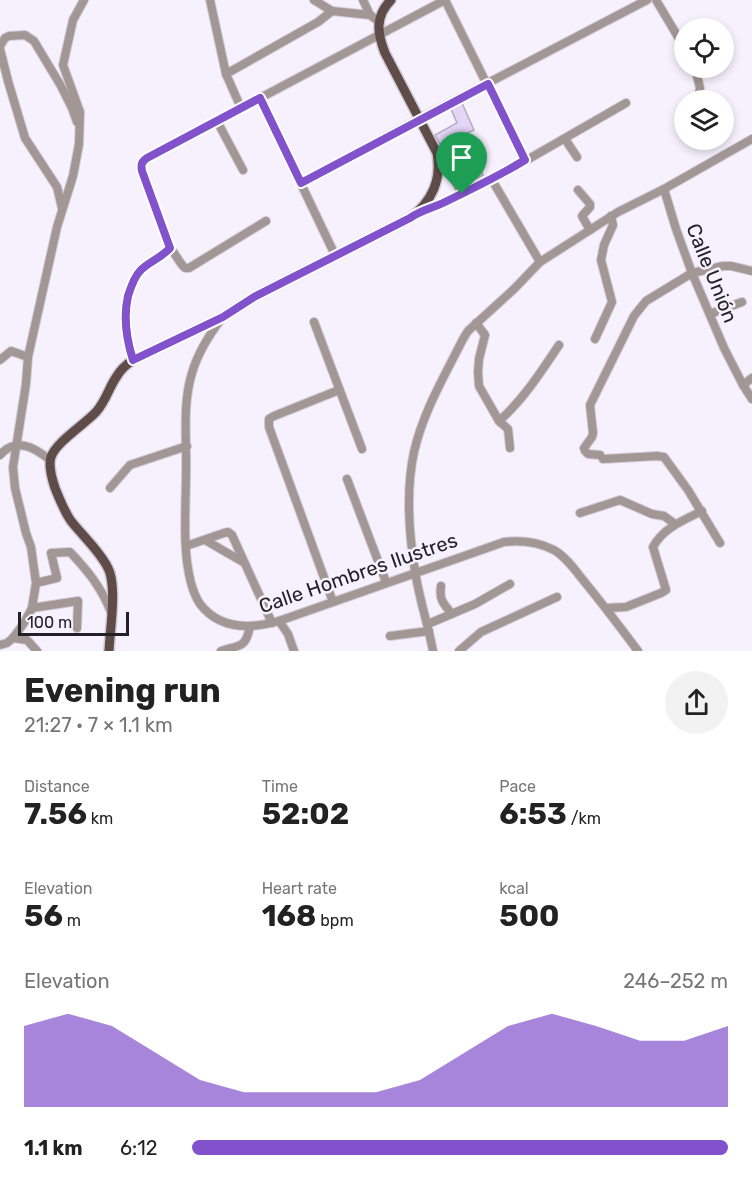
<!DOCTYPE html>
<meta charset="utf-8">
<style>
:root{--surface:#fff;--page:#f2f2f2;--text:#222;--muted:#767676;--accent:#8152cb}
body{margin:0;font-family:Rubik,sans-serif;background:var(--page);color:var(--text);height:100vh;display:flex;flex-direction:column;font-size:22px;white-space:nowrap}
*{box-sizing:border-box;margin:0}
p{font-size:20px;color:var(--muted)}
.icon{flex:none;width:33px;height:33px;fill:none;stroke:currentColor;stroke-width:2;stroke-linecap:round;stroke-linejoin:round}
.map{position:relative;height:651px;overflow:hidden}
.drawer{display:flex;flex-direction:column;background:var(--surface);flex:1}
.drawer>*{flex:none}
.fabs{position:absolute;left:674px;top:18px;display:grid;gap:12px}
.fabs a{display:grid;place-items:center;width:60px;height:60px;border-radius:50%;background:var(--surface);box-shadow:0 3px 9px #0003;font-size:30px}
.scale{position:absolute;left:18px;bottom:15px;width:111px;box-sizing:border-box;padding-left:6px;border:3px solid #242028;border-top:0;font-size:16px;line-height:21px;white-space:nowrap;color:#242028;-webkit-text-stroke:4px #f7f1fe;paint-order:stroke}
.pin{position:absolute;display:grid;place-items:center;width:51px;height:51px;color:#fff;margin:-62px -26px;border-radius:50% 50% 50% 0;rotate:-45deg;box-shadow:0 0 6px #0007}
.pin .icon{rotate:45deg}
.round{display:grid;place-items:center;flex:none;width:63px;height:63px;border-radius:32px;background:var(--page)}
.headline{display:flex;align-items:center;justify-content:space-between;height:102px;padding:0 24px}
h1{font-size:33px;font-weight:700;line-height:45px}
.figures{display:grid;grid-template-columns:repeat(3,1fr);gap:9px;height:102px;padding:6px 24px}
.figures div{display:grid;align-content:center}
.figures b{font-size:30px;font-weight:700}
.figures small{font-size:16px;font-weight:400}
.figures p{font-size:16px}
.chart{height:168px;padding:12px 24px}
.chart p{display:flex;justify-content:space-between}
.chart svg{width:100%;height:108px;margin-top:6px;fill:var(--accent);opacity:.7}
ul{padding:0 24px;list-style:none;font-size:20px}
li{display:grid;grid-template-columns:96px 72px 1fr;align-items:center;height:45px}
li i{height:15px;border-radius:8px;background:var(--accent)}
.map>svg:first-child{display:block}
.building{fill:#e4d5f6;stroke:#b5acc0;stroke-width:1.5}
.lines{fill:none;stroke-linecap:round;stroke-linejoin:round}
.minor-casing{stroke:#d1cbd7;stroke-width:10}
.major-casing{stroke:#d1cbd7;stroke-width:12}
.minor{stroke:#a29794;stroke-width:8}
.major{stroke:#5f4c48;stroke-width:9}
.route-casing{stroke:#fff;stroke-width:12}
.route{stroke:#8152cb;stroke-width:8}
.labels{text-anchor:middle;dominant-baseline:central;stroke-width:5;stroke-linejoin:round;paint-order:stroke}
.street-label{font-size:20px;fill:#242028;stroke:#f7f1fe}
</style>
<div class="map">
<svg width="752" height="651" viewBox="0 0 752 651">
<rect width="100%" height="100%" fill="#f7f1fe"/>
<path class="building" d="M462,103L474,130L463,135L483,175L464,185L452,162L444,151L435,135L457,123L451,109Z"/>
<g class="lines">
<defs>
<g id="minor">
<path d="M210,0L226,74L241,108"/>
<path d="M314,0L332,11"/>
<path d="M363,0L370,15"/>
<path d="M656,0L684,47"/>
<path d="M0,46L5,38L9,36L25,35L34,41L61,86L72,108L77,122"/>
<path d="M0,49L8,81L25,138L57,187L62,208"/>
<path d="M695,68L700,88L698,100"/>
<path d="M226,74L318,22L332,11L370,15L378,21"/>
<path d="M260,98L335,255"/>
<path d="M217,121L243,170"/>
<path d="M565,139L577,157"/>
<path d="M437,153L447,165L462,194"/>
<path d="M492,180L540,262"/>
<path d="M301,183L419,119L647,0"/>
<path d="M664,189L676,229L692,273L724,348L743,385L752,399"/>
<path d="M578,190L590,204V207L582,216L590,230"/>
<path d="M420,211L436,206L492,180L626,103"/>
<path d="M170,248C176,254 179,263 185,268H189L266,221"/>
<path d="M710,314L742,302"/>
<path d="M222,318C209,335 198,352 192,373C182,405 187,441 186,473C186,508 182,549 191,583C193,590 196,598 200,604C220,630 251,629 279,621L504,542C522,540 538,542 554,550C566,557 575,570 583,580C602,603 620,627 638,651"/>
<path d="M314,322L362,449"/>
<path d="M476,323L485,335L479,359L478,372L479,386L499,421L508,429L510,448"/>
<path d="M595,339L612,302L601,260L604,245L613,225L611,216"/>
<path d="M0,360L11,351L28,357"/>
<path d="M133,360C126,338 123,318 128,296C131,287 134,277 140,271C148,262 160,259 170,248L142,171C141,165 141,162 147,158L445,0L525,161"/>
<path d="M743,385L752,378"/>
<path d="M499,421C523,400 541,372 559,345"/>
<path d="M0,455C16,437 34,447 50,460"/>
<path d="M600,455L588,454L585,451L584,448L592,437L593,433L590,405L634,316L646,301L692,273L723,266H731L752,271"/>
<path d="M603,459L657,456L664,457L688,490L720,543"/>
<path d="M347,479L386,582"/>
<path d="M110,488L130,465L187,446"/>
<path d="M580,513L620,500L652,514L664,516L675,524"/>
<path d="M205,540L243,562"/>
<path d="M186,546L224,533L228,532L232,535L272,623"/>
<path d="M36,583L57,578L51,553L70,552C88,571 101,587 111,612"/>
<path d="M441,586C439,600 443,603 452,614"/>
<path d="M333,602L269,427V419L274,416L339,390"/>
<path d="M32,608L78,601L77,628"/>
<path d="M606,608L626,607L661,593L666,590L653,547C663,528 684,520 702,511"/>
<path d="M279,621L288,634L294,651"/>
<path d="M428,624L475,604L510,584"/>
<path d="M390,636L429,631"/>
<path d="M13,638L27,640L37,651"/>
<path d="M0,645L7,643L13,638L24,623L32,608L36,583L31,547L26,533L15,488L13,467L26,384L28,357L57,227L73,176L79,144L80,112L63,65L73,20L84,0"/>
<path d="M221,651C240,645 246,648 250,626"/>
<path d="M433,651C428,624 419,598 415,571C409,534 406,489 414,452C423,412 445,375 463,339L468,331L514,289L540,262L618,212L664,189L752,139"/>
<path d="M459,651L481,632L557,597"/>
</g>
<path id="major" d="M109,651C110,629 116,594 110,573C105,557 82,535 71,521C64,511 60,500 55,488C52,479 48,466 51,457C56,442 85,424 96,412C106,401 109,387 117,376C121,369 127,364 133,360L223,317L254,297L410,218C432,202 442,179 437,153L385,53C377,33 375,16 391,0"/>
</defs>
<use href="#minor" class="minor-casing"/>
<use href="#major" class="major-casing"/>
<use href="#minor" class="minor"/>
<use href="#major" class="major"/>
</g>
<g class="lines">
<defs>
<path id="route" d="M488,84L525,160C499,176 472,189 445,202C433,208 421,210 410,218L254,297L223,317L133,360C126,338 123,318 128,296C131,287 134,277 140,271C148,262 160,259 170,248L142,171C141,165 141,162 147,158L260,98L301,183Z"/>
</defs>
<use href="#route" class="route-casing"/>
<use href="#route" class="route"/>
</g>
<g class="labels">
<g class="street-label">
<text transform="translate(712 273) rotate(68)">Calle Unión</text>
<text transform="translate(358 573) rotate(-19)">Calle Hombres Ilustres</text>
</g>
</g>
</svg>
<div class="fabs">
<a><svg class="icon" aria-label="locate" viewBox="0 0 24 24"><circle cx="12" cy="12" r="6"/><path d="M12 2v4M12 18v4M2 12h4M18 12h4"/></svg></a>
<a><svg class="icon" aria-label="layers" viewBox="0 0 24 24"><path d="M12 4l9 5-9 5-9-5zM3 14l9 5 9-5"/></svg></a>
</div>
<div class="scale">100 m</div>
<div class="pin" style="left:462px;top:194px;background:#1e9e55"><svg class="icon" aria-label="arrive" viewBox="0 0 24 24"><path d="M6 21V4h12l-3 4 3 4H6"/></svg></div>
</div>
<section class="drawer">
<div class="headline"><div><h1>Evening run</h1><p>21:27 · 7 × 1.1 km</p></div><a class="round"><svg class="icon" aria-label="share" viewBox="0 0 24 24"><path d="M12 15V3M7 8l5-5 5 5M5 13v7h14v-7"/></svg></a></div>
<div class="figures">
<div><p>Distance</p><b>7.56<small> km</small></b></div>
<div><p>Time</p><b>52:02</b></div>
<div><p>Pace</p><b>6:53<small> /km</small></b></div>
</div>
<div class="figures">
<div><p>Elevation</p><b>56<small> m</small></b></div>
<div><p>Heart rate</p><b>168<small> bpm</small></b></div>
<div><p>kcal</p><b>500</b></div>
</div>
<div class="chart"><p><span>Elevation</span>246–252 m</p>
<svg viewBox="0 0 160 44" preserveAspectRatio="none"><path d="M0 44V11L10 6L20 11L30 22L40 33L50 38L60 38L70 38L80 38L90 33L100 22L110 11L120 6L130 11L140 17L150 17L160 11V44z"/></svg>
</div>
<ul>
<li><b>1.1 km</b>6:12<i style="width:100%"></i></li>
</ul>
</section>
